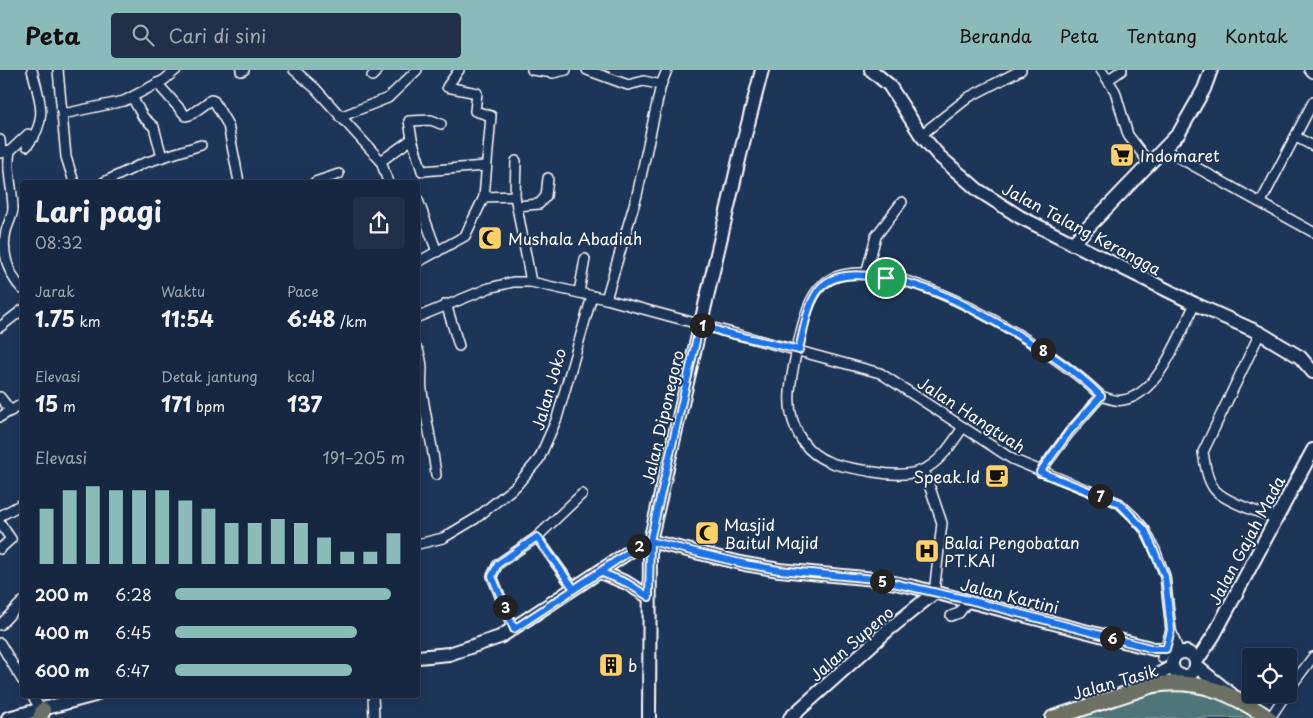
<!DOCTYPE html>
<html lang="id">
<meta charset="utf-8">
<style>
:root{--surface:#162841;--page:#1f3048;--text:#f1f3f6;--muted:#9ea6b1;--line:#35445a;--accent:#8bbbb9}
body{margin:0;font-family:"Playpen Sans",sans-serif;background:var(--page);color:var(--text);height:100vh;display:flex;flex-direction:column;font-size:19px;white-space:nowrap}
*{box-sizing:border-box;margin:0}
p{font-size:16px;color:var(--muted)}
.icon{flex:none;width:28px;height:28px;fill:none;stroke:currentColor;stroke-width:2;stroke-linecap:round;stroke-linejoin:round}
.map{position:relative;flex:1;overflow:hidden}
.panel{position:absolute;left:20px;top:110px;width:400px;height:518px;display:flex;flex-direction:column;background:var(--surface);border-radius:5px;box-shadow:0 2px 8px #0003,0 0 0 1px var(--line)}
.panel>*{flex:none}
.tools{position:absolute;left:1242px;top:578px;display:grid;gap:10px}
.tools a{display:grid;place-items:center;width:55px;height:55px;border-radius:5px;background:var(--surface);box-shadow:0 2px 8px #0003,0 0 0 1px var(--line);font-size:25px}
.pin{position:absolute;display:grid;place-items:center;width:42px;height:42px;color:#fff;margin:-21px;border:2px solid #fff;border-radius:50%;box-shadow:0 1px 5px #0007}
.km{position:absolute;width:25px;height:25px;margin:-12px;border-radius:50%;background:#222;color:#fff;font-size:14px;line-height:25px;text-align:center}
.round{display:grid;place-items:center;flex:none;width:52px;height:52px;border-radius:5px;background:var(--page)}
.overview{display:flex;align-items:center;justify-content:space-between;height:85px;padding:0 15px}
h1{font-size:28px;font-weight:700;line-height:38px}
.stats{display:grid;grid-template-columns:repeat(3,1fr);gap:8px;height:85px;padding:5px 15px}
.stats div{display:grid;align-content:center}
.stats b{font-size:21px;font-weight:700}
.stats small{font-size:14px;font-weight:400}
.stats p{font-size:14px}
.chart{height:140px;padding:10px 15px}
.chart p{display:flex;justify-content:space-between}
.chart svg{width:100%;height:90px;margin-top:5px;stroke:var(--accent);stroke-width:6}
ul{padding:0 15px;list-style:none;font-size:16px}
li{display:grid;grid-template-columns:80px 60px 1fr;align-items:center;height:38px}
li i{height:12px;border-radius:6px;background:var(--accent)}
header{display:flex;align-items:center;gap:30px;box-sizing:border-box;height:70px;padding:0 25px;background:var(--accent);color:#111}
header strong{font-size:24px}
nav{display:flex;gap:28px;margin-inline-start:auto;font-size:18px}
.search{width:350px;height:45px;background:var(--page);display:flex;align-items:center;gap:12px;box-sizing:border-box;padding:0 18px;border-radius:5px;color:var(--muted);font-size:19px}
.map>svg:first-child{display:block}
.green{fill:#4f7476;stroke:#a7baba}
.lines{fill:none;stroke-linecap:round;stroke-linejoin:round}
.street-casing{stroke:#fff;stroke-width:12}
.secondary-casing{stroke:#fff;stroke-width:16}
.primary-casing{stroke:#fff;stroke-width:18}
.street{stroke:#1d3557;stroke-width:9}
.secondary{stroke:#1d3557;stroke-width:12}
.primary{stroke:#6c7065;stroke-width:14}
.route-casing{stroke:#fff;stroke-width:10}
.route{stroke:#1a73e8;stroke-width:6}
.labels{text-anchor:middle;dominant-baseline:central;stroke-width:4;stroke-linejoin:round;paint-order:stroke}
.poi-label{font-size:16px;fill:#fff;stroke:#1d3557;text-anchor:start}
.street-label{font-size:16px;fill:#fff;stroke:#1d3557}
</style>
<header>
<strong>Peta</strong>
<div class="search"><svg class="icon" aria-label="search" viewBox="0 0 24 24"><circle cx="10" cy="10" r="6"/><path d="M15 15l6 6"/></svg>Cari di sini</div>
<nav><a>Beranda</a><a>Peta</a><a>Tentang</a><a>Kontak</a></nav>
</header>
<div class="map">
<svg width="1313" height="648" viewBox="0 0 1313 648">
<rect width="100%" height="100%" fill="#1d3557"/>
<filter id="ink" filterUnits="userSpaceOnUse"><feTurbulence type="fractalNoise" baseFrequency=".02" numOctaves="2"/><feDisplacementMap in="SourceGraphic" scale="10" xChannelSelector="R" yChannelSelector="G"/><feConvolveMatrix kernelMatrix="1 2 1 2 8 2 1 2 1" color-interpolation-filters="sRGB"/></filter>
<g filter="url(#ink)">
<path class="green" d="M1188,618L1221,628L1255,648H1071L1150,621Z"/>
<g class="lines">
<defs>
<g id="street">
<path d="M58,0L66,87L74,112"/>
<path d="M294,0L315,18L381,91L388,112"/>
<path d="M459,0L447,17L477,23L475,41L491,46L484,127L515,126L531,212"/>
<path d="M532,0L553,3L566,0"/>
<path d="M587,0L628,15L644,11L661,15"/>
<path d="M1101,0L1115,21L1128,65L1150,94"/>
<path d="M1309,0L1313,3"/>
<path d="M241,1L244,0"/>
<path d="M372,6L378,0"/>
<path d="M1108,10L1122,0"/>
<path d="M157,13L186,46L190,45L211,30L214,31L228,55L239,112"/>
<path d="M132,27L143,47L154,57L162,87"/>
<path d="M63,44L124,31L164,10L176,0"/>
<path d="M340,47L388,28L417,0"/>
<path d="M921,65L969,27L1021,0"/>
<path d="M1296,67L1313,76"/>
<path d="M412,69L422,101L485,96"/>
<path d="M0,70L1,83"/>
<path d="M27,76C49,49 40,31 32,0"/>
<path d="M1165,80L1313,162"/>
<path d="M10,81C6,101 13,119 13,139C12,147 8,154 6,161C1,181 8,204 22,219"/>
<path d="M0,83L10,81L28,64L34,67"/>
<path d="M381,91L412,69L409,51L431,50L441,54"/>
<path d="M104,112L144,93L201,75"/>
<path d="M315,112L339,104"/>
<path d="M515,126L516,91"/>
<path d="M418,130L437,182"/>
<path d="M1261,132L1313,32"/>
<path d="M517,136L539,134L546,126L548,108"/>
<path d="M418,192L465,166L484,127"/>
<path d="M866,204L876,166L902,132"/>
<path d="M579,222L585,189"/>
<path d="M606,229L637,125L661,15L667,0"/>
<path d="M446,234L459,276"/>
<path d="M418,247L489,218L513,212H531L606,229L880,303L1012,389L1119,433L1134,447L1145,460L1155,480L1165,506L1171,560L1162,588"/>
<path d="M0,257L22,240"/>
<path d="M1260,263L1203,382C1205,395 1207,410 1215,420C1226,432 1260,443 1276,448"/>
<path d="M418,280C425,297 420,305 422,321C426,350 433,377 436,405"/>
<path d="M0,327L11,341"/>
<path d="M0,347L22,334"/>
<path d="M963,357C938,396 923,411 874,402C848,397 820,396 803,372C796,362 790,346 790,333C788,314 802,251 810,233C814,224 820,215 829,210C891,175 1056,281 1101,326"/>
<path d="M924,400L942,453L934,523"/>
<path d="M1040,402L1069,363L1101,326C1108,328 1116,332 1123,330C1159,325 1180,263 1195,234"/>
<path d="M0,446L22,434"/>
<path d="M0,453L11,469L0,479"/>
<path d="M537,467L574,519"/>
<path d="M418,474L443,468L475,449L516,416L539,389L557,348L592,226"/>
<path d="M951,546L959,543L969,530"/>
<path d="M0,555L22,532"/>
<path d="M513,559L492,506L498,494L537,467L582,424"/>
<path d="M1171,560L1179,583"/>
<path d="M0,573L22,610"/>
<path d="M1289,619L1313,587"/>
<path d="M32,625L41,640"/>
<path d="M373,625L374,648"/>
<path d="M1270,648L1286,624"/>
</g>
<g id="secondary">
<path d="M871,0L889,15L921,65L939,86L978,120L1020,147L1195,234L1260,263L1300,287L1313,302"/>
<path d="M1072,174L1179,63L1204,19L1211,0"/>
<path d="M600,502L627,513L649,527"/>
<circle cx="1184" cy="594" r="12"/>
<path d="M418,587L449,584L500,567L635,478L650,471L745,494L779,500L875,509L914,517L1154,579H1166L1177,584"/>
<path d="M1196,592L1214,565L1313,380"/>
<path d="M1196,596L1231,624"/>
<path d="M1153,615L1159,604L1172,597"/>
<path d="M8,648L95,625"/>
<path d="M649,648L650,471L742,77L762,0"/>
<path d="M790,648L888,560L934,523"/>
</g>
<g id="primary">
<path d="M40,648L43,640"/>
<path d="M1053,648L1153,615C1200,608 1231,623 1269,648"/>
</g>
</defs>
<use href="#street" class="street-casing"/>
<use href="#secondary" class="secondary-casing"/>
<use href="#primary" class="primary-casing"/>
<use href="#street" class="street"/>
<use href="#secondary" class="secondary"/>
<use href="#primary" class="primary"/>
</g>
</g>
<g class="lines" filter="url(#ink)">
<defs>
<path id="route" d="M886,208C816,197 812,219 799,280L722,262L700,254L650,471L635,478L574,519L537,467L498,494L492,506L514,559L600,502L627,513L649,527L650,471L745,494L779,500L875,509L969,530L1154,579H1166L1171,560L1165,506L1145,460L1119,433L1040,402L1069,362L1101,326C1073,298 1042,279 1008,259C964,234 936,218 886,208"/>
</defs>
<use href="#route" class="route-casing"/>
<use href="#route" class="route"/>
</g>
<defs>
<symbol id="supermarket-square" viewBox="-11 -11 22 22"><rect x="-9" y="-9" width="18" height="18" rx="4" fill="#ffd166" stroke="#1d3557"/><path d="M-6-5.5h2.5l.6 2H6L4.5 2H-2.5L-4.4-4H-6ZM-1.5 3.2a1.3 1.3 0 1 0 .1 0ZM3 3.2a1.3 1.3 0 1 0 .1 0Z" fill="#111"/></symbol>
<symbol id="mosque-square" viewBox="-11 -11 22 22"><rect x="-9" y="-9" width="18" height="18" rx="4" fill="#ffd166" stroke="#1d3557"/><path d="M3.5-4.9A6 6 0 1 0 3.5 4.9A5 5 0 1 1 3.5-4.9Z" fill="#111"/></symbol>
<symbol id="cafe-square" viewBox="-11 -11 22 22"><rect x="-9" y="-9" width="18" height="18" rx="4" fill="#ffd166" stroke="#1d3557"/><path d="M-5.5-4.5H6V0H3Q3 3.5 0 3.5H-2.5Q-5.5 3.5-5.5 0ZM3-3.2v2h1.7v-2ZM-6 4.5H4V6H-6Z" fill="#111"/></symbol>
<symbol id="hospital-square" viewBox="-11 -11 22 22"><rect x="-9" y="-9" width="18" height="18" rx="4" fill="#ffd166" stroke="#1d3557"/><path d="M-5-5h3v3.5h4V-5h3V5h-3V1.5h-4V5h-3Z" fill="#111"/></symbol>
<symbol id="building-square" viewBox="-11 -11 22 22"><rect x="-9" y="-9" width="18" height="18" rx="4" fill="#ffd166" stroke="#1d3557"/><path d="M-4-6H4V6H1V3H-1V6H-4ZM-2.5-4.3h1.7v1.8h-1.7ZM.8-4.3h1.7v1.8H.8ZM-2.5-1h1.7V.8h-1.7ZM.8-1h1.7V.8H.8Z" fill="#111"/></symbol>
</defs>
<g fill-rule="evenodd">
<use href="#supermarket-square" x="1108" y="71" width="28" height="28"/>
<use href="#mosque-square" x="476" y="154" width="28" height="28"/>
<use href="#cafe-square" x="983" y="392" width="28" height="28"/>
<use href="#mosque-square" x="693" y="449" width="28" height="28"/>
<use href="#hospital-square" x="913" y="467" width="28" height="28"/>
<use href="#building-square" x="597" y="581" width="28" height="28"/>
</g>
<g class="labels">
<g class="poi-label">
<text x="1140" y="85">Indomaret</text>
<text x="508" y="168">Mushala Abadiah</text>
<text x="980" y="406" text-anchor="end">Speak.Id</text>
<text x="724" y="454">Masjid<tspan x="724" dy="18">Baitul Majid</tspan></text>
<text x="944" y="472">Balai Pengobatan<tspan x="944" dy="18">PT.KAI</tspan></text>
<text x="628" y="595">b</text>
</g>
<g class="street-label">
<text transform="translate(1082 158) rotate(28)">Jalan Talang Kerangga</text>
<text transform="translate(548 319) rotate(-74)">Jalan Joko</text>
<text transform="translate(972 344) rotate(33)">Jalan Hangtuah</text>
<text transform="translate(662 347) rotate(-77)">Jalan Diponegoro</text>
<text transform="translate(1246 470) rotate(-62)">Jalan Gajah Mada</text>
<text transform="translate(1010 525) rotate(14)">Jalan Kartini</text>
<text transform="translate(851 573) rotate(-41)">Jalan Supeno</text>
<text transform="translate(1115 611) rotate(-16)">Jalan Tasik</text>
</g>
</g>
</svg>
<div class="tools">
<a><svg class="icon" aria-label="locate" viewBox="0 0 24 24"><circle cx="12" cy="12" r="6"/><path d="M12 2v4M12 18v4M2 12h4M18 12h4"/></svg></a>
</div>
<div class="pin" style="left:886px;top:208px;background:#1e9e55"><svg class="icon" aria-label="arrive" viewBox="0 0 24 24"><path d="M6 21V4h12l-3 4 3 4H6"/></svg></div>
<b class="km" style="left:702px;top:255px">1</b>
<b class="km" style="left:639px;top:476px">2</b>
<b class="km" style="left:505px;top:537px">3</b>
<b class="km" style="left:882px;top:511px">5</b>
<b class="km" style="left:1112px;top:568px">6</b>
<b class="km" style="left:1100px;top:426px">7</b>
<b class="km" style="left:1043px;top:280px">8</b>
<section class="panel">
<div class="overview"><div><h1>Lari pagi</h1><p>08:32</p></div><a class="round"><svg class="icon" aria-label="share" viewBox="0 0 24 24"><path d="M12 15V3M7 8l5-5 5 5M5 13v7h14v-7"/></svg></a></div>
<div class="stats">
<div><p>Jarak</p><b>1.75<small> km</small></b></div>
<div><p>Waktu</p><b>11:54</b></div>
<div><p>Pace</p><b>6:48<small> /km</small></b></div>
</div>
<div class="stats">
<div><p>Elevasi</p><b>15<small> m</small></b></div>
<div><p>Detak jantung</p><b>171<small> bpm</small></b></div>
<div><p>kcal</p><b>137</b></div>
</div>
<div class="chart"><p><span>Elevasi</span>191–205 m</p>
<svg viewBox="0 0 160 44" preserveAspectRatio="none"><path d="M5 44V17M15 44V8M25 44V6M35 44V8M45 44V8M55 44V8M65 44V13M75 44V17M85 44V24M95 44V24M105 44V22M115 44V24M125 44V31M135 44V38M145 44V38M155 44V29"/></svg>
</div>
<ul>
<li><b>200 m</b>6:28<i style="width:94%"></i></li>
<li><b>400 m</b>6:45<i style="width:79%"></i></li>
<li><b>600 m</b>6:47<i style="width:77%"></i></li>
</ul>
</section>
</div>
